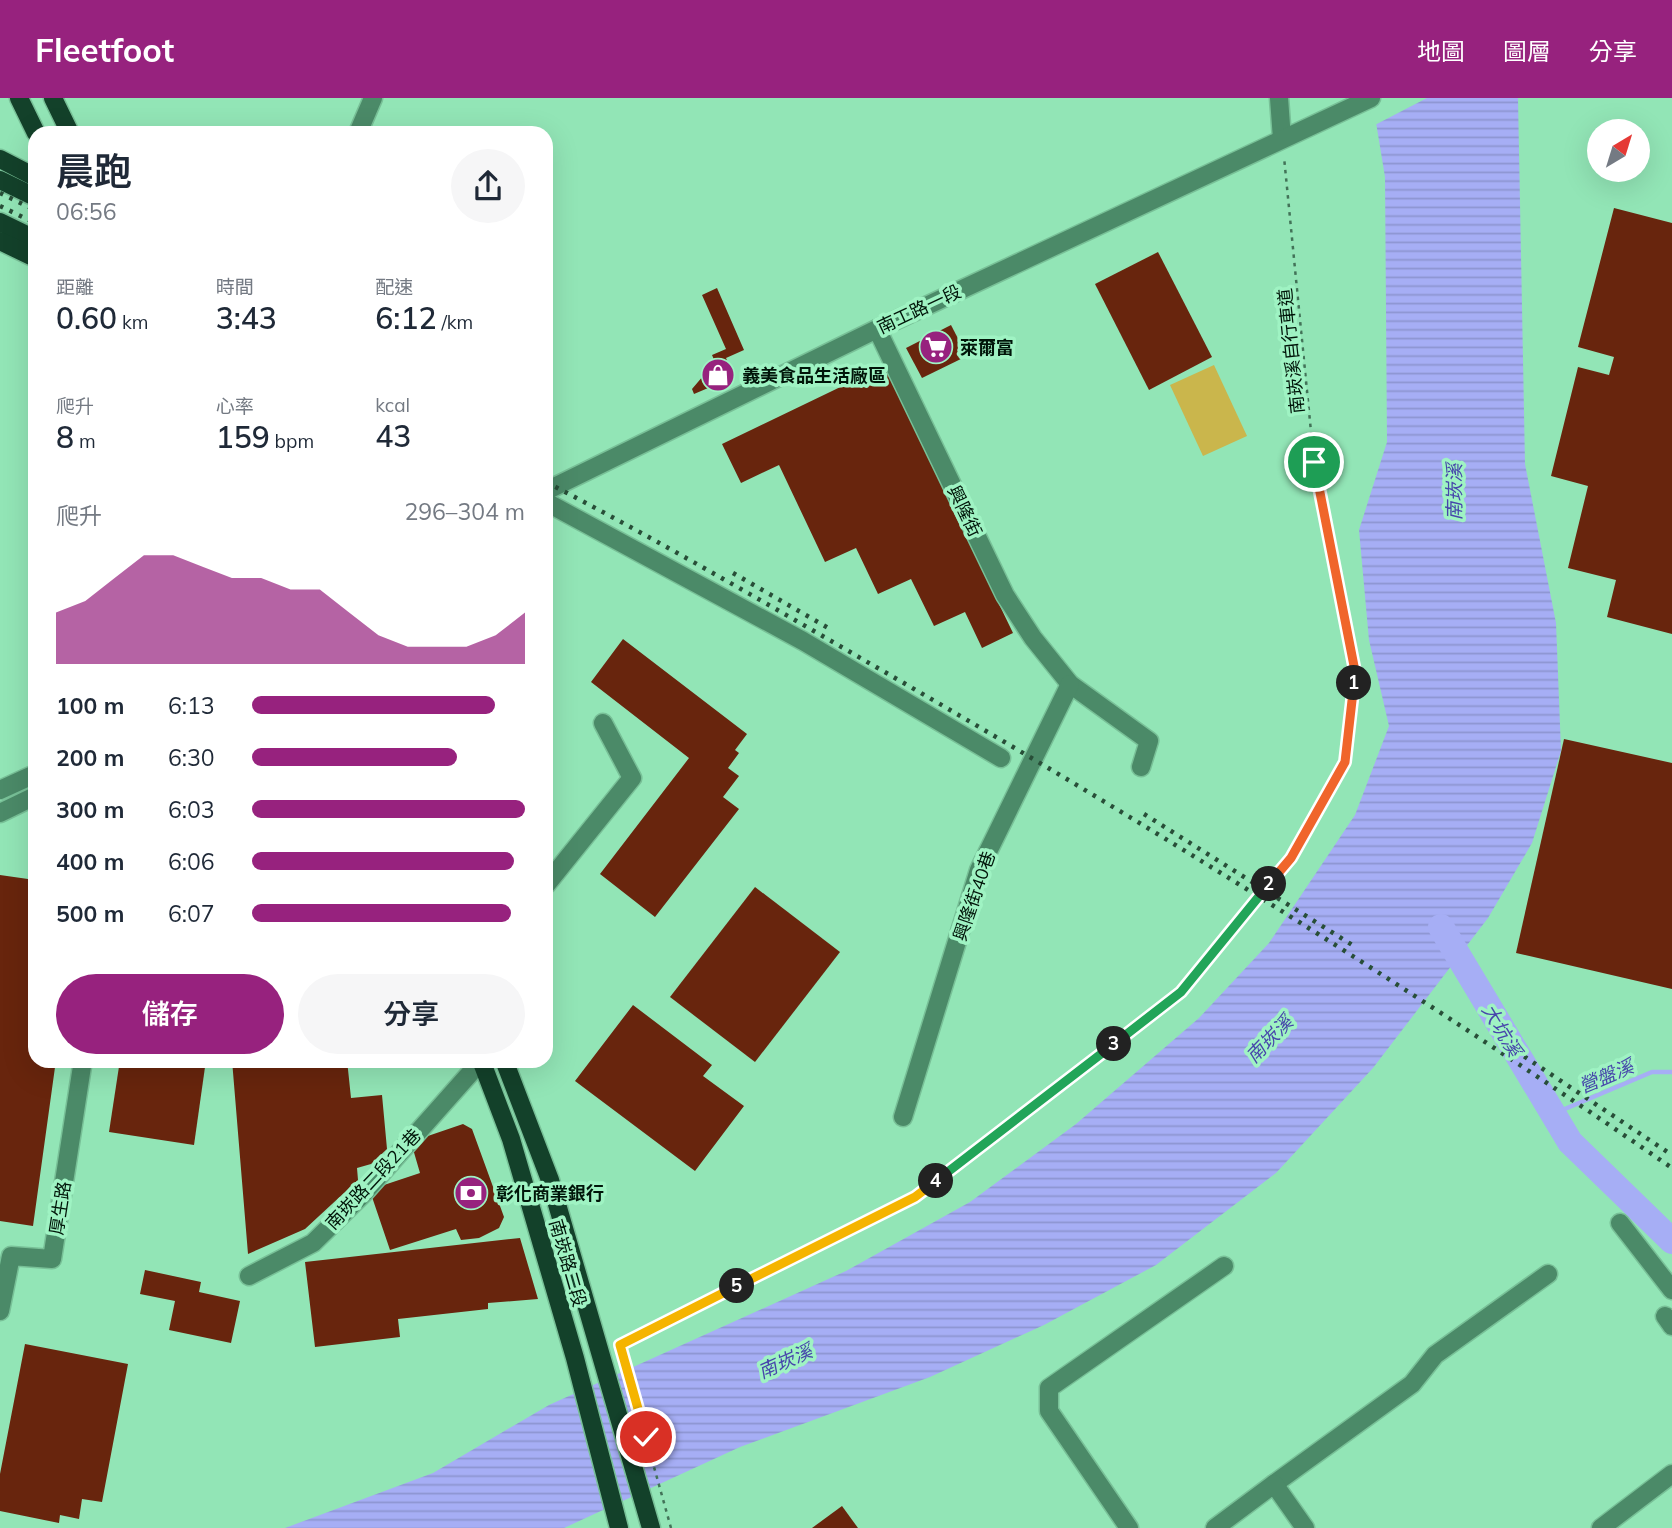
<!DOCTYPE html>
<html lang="zh-TW">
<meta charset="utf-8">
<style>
:root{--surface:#fff;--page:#f6f6f7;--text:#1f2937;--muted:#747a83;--accent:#97227e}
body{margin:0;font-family:Mulish,"Noto Sans TC",sans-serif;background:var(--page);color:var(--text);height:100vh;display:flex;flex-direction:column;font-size:26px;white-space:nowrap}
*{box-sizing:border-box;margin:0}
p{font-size:23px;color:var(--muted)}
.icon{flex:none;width:38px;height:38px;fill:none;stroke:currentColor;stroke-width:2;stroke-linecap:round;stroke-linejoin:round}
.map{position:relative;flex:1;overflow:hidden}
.side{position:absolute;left:28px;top:28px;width:525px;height:942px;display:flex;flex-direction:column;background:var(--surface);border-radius:21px;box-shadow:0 7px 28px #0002}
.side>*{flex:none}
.needle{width:46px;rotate:38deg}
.fabs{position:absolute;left:1587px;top:21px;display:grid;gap:14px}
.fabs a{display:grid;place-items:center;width:63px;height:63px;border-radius:50%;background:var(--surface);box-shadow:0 7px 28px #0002;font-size:35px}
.pin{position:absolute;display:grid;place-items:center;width:60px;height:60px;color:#fff;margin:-30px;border:4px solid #fff;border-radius:50%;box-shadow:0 2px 7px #0007}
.km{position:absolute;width:35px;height:35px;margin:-18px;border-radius:50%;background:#222;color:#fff;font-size:19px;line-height:35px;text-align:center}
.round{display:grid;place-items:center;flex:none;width:74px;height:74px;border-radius:37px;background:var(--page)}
.summary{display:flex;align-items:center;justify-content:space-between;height:119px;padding:0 28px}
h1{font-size:38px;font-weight:600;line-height:52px}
.metrics{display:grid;grid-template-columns:repeat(3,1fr);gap:10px;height:119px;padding:7px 28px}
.metrics div{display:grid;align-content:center}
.metrics b{font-size:30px;font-weight:600}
.metrics small{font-size:19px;font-weight:400}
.metrics p{font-size:19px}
.chart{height:196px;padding:14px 28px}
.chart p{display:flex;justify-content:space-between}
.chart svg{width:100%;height:126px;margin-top:7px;fill:var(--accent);opacity:.7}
.cta{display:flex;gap:14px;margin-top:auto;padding:14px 28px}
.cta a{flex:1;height:80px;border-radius:42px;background:var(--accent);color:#fff;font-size:28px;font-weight:600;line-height:80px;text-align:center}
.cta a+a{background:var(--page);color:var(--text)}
ul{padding:0 28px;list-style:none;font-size:23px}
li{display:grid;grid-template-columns:112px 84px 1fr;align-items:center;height:52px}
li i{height:18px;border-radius:9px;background:var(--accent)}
header{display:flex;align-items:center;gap:42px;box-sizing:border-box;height:98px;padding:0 35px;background:var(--accent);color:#fff}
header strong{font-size:33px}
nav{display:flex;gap:38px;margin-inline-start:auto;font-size:24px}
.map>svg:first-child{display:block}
.grass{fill:#cab64c}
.water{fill:url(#water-rules)}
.pier{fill:#92e5b6}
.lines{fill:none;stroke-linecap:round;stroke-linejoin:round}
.stream{stroke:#a6aef5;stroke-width:4.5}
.river{stroke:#a6aef5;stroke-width:26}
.building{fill:#68250d}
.minor-casing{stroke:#78c097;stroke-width:21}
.major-casing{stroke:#78c097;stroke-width:21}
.path{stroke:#427358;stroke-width:2.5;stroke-dasharray:3.5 5;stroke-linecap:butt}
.minor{stroke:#4b8a68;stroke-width:18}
.major{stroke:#13412a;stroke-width:18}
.rail{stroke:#284e38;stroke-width:4.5;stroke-dasharray:3.5 7;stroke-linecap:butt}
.split-1-casing{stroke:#fff;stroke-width:14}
.split-2-casing{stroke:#fff;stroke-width:14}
.split-3-casing{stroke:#fff;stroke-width:14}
.split-4-casing{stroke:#fff;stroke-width:14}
.split-5-casing{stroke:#fff;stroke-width:14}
.split-6-casing{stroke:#fff;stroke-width:14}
.split-1{stroke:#f0652b;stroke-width:9}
.split-2{stroke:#f0652b;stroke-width:9}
.split-3{stroke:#22a559;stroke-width:9}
.split-4{stroke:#22a559;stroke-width:9}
.split-5{stroke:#f5b400;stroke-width:9}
.split-6{stroke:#f5b400;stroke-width:9}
.labels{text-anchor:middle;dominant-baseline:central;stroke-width:7;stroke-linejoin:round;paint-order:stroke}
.street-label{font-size:18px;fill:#001509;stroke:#9ff3c3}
.poi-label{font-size:18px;font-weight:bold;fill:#001509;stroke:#9ff3c3;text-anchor:start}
.water-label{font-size:19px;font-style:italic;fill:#4746ab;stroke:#9ff3c3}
</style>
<header>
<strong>Fleetfoot</strong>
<nav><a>地圖</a><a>圖層</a><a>分享</a></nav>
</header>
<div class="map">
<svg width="1672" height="1430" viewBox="0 0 1672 1430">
<defs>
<pattern id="water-rules" width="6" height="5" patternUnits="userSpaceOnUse" patternTransform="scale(1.75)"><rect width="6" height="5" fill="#a6aef5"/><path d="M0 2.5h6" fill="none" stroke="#8d95d1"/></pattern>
</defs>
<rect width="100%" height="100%" fill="#92e5b6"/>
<path class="grass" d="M1214,267L1247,338L1203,358L1170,287Z"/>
<path class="water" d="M1372,0H1518L1525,366L1556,525L1561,653L1532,745L1488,820L1373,970L1276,1075L1156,1167L1044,1227L930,1279L740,1349L564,1430H285L433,1375L549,1307L846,1173L970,1104L1076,1026L1199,920L1269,845L1355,717L1389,628L1369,542L1359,432L1387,344L1385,79Z"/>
<path class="pier" d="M1368,0H1427L1373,28Z"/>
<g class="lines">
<path class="stream" d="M1553,1016L1652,974H1672"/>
<path class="river" d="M1441,829L1570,1044L1672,1143"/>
</g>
<g class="building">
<path d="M1614,110L1672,125V536L1607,519L1616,482L1568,470L1588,388L1551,378L1578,269L1609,277L1614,259L1578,249Z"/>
<path d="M1158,154L1212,259L1149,292L1095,186Z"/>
<path d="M717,190L744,252L726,260L734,279L694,296L692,291L715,264L712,257L726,251L702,197Z"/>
<path d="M951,227L967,258L922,280L906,250Z"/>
<path d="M884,268L1013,535L982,550L965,514L934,528L911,481L878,496L856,450L825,464L779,367L741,385L722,346Z"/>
<path d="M623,541L747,636L735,652L739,655L728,670L739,678L723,699L739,711L655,819L600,776L689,660L591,584Z"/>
<path d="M1564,641L1672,665V891L1516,855Z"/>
<path d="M0,777L35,782V962H56L33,1128L0,1123Z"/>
<path d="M755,789L840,854L755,964L670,899Z"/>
<path d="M633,907L712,967L703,978L744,1008L695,1073L575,983Z"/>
<path d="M120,962H206L194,1047L109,1034Z"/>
<path d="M232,962H347L351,1000L382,997L387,1051L371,1066L357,1070L358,1082L305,1131L248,1156Z"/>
<path d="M463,1026L472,1031L504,1119L499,1130L479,1140L461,1142L456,1131L390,1152L371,1096L375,1090L420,1075L413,1051L422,1040Z"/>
<path d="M520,1140L538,1201L488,1205V1211L398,1221L400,1239L315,1249L305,1164Z"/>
<path d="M145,1172L201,1184L199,1194L240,1203L231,1245L169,1232L175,1203L140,1196Z"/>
<path d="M25,1246L128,1266L102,1404L82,1401L79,1421L60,1417L59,1425L0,1413V1376Z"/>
<path d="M842,1408L858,1430H812Z"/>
</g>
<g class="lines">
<defs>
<g id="minor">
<path d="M1279,0L1282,41"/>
<path d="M358,35L373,0"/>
<path d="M877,231L1005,497L1033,540L1070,586L1149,643L1141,669"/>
<path d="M546,393L877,231L1371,0"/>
<path d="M546,404L803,543L1001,660"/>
<path d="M0,692L35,676"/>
<path d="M0,715L35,698"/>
<path d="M546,787L632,680L603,625"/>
<path d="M903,1019L979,772L1070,586"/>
<path d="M1620,1125L1672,1192"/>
<path d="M249,1178L313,1145L363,1096L481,963"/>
<path d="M0,1213L11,1158L52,1161L83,962"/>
<path d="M1665,1218L1672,1228"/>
<path d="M1274,1386L1412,1286L1435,1257L1548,1176"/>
<path d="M1129,1430L1049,1313V1290L1224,1168"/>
<path d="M1215,1430L1274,1386L1305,1430"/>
<path d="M1601,1430L1672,1376"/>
</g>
<g id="major">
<path d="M19,0L36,35"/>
<path d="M53,0L70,35"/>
<path d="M0,61L35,79"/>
<path d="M0,82L35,99"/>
<path d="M0,124L35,141"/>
<path d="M0,143L35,160"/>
<path d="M481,962L511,1041L575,1260L619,1430"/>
<path d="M504,962L550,1082L651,1430"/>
</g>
</defs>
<use href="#minor" class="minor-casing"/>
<use href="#major" class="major-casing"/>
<path class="path" d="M671,1430L620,1247L915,1099L1181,894L1291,760L1345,664L1355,573L1314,364L1284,59"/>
<use href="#minor" class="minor"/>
<use href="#major" class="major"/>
<g class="rail">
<path d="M0,95L35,112"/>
<path d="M0,108L35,125"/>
<path d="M546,384C658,442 767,506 876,569C1147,725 1414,892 1672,1070"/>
<path d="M733,475L830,531"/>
<path d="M1144,716L1357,850"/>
<path d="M1498,941L1672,1057"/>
</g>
</g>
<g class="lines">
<defs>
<path id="split-1" d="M1314,364L1355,573L1354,585"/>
<path id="split-2" d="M1269,786L1291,760L1345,664L1354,585"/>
<path id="split-3" d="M1114,946L1181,894L1269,786"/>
<path id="split-4" d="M936,1083L1114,946"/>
<path id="split-5" d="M737,1188L915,1099L936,1083"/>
<path id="split-6" d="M646,1339L620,1247L737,1188"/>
</defs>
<use href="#split-1" class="split-1-casing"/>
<use href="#split-2" class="split-2-casing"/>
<use href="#split-3" class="split-3-casing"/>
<use href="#split-4" class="split-4-casing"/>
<use href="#split-5" class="split-5-casing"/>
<use href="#split-6" class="split-6-casing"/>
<use href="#split-1" class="split-1"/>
<use href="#split-2" class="split-2"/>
<use href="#split-3" class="split-3"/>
<use href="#split-4" class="split-4"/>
<use href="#split-5" class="split-5"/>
<use href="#split-6" class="split-6"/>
</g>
<defs>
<symbol id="supermarket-disc" viewBox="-11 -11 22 22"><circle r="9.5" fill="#97227e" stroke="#9ff3c3"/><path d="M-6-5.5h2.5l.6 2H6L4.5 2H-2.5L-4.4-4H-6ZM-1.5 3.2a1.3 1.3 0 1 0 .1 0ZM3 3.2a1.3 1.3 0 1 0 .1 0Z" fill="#fff"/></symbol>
<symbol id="shop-disc" viewBox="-11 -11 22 22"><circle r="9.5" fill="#97227e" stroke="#9ff3c3"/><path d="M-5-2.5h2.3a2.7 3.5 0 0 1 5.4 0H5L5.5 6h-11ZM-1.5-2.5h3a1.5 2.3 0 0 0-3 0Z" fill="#fff"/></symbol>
<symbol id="bank-disc" viewBox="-11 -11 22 22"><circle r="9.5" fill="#97227e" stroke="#9ff3c3"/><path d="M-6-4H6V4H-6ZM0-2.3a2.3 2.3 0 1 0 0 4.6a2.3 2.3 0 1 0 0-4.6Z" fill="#fff"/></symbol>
</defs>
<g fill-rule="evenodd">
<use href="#supermarket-disc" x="917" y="230" width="38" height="38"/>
<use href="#shop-disc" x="699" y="258" width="38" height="38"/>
<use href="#bank-disc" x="452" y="1076" width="38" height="38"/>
</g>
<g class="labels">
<g class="street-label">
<text transform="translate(919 211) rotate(-25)">南工路一段</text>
<text transform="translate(1291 253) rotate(-96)">南崁溪自行車道</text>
<text transform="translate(965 413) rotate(64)">興隆街</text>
<text transform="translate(974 798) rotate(-71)">興隆街40巷</text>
<text transform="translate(373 1081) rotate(-47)">南崁路二段21巷</text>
<text transform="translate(60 1110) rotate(-81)">厚生路</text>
<text transform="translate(568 1165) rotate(74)">南崁路二段</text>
</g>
<g class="poi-label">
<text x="960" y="249">萊爾富</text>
<text x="742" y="277">義美食品生活廠區</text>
<text x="496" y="1095">彰化商業銀行</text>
</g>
<g class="water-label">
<text transform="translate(1454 394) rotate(-90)">南崁溪</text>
<text transform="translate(1502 932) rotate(59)">大坑溪</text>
<text transform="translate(1269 941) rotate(-46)">南崁溪</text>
<text transform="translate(1606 978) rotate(-23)">營盤溪</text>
<text transform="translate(785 1263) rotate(-24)">南崁溪</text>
</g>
</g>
</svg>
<div class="fabs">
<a><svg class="needle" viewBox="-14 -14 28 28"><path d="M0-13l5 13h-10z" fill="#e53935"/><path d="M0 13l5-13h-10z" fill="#747a83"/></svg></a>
</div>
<div class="pin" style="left:1314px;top:364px;background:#1e9e55"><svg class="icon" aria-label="arrive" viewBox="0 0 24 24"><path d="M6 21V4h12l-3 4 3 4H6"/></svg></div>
<div class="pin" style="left:646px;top:1339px;background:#d93025"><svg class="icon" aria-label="check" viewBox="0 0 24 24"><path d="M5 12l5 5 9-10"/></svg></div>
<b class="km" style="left:1354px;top:585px">1</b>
<b class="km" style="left:1269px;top:786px">2</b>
<b class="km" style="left:1114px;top:946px">3</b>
<b class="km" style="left:936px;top:1083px">4</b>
<b class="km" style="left:737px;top:1188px">5</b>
<section class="side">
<div class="summary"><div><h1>晨跑</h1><p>06:56</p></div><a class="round"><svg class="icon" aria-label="share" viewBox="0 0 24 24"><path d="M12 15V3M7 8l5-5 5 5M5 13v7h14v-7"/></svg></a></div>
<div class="metrics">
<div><p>距離</p><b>0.60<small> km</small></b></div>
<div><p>時間</p><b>3:43</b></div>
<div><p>配速</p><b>6:12<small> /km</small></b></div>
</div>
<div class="metrics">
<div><p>爬升</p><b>8<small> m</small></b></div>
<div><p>心率</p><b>159<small> bpm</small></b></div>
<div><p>kcal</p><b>43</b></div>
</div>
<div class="chart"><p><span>爬升</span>296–304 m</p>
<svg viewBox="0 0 160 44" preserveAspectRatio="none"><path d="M0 44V26L10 22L20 14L30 6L40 6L50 10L60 14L70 14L80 18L90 18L100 26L110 34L120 38L130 38L140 38L150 34L160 26V44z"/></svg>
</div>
<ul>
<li><b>100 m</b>6:13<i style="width:89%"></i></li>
<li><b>200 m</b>6:30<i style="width:75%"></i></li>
<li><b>300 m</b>6:03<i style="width:100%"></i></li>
<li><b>400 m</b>6:06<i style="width:96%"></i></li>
<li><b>500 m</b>6:07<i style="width:95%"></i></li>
</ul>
<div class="cta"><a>儲存</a><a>分享</a></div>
</section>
</div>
